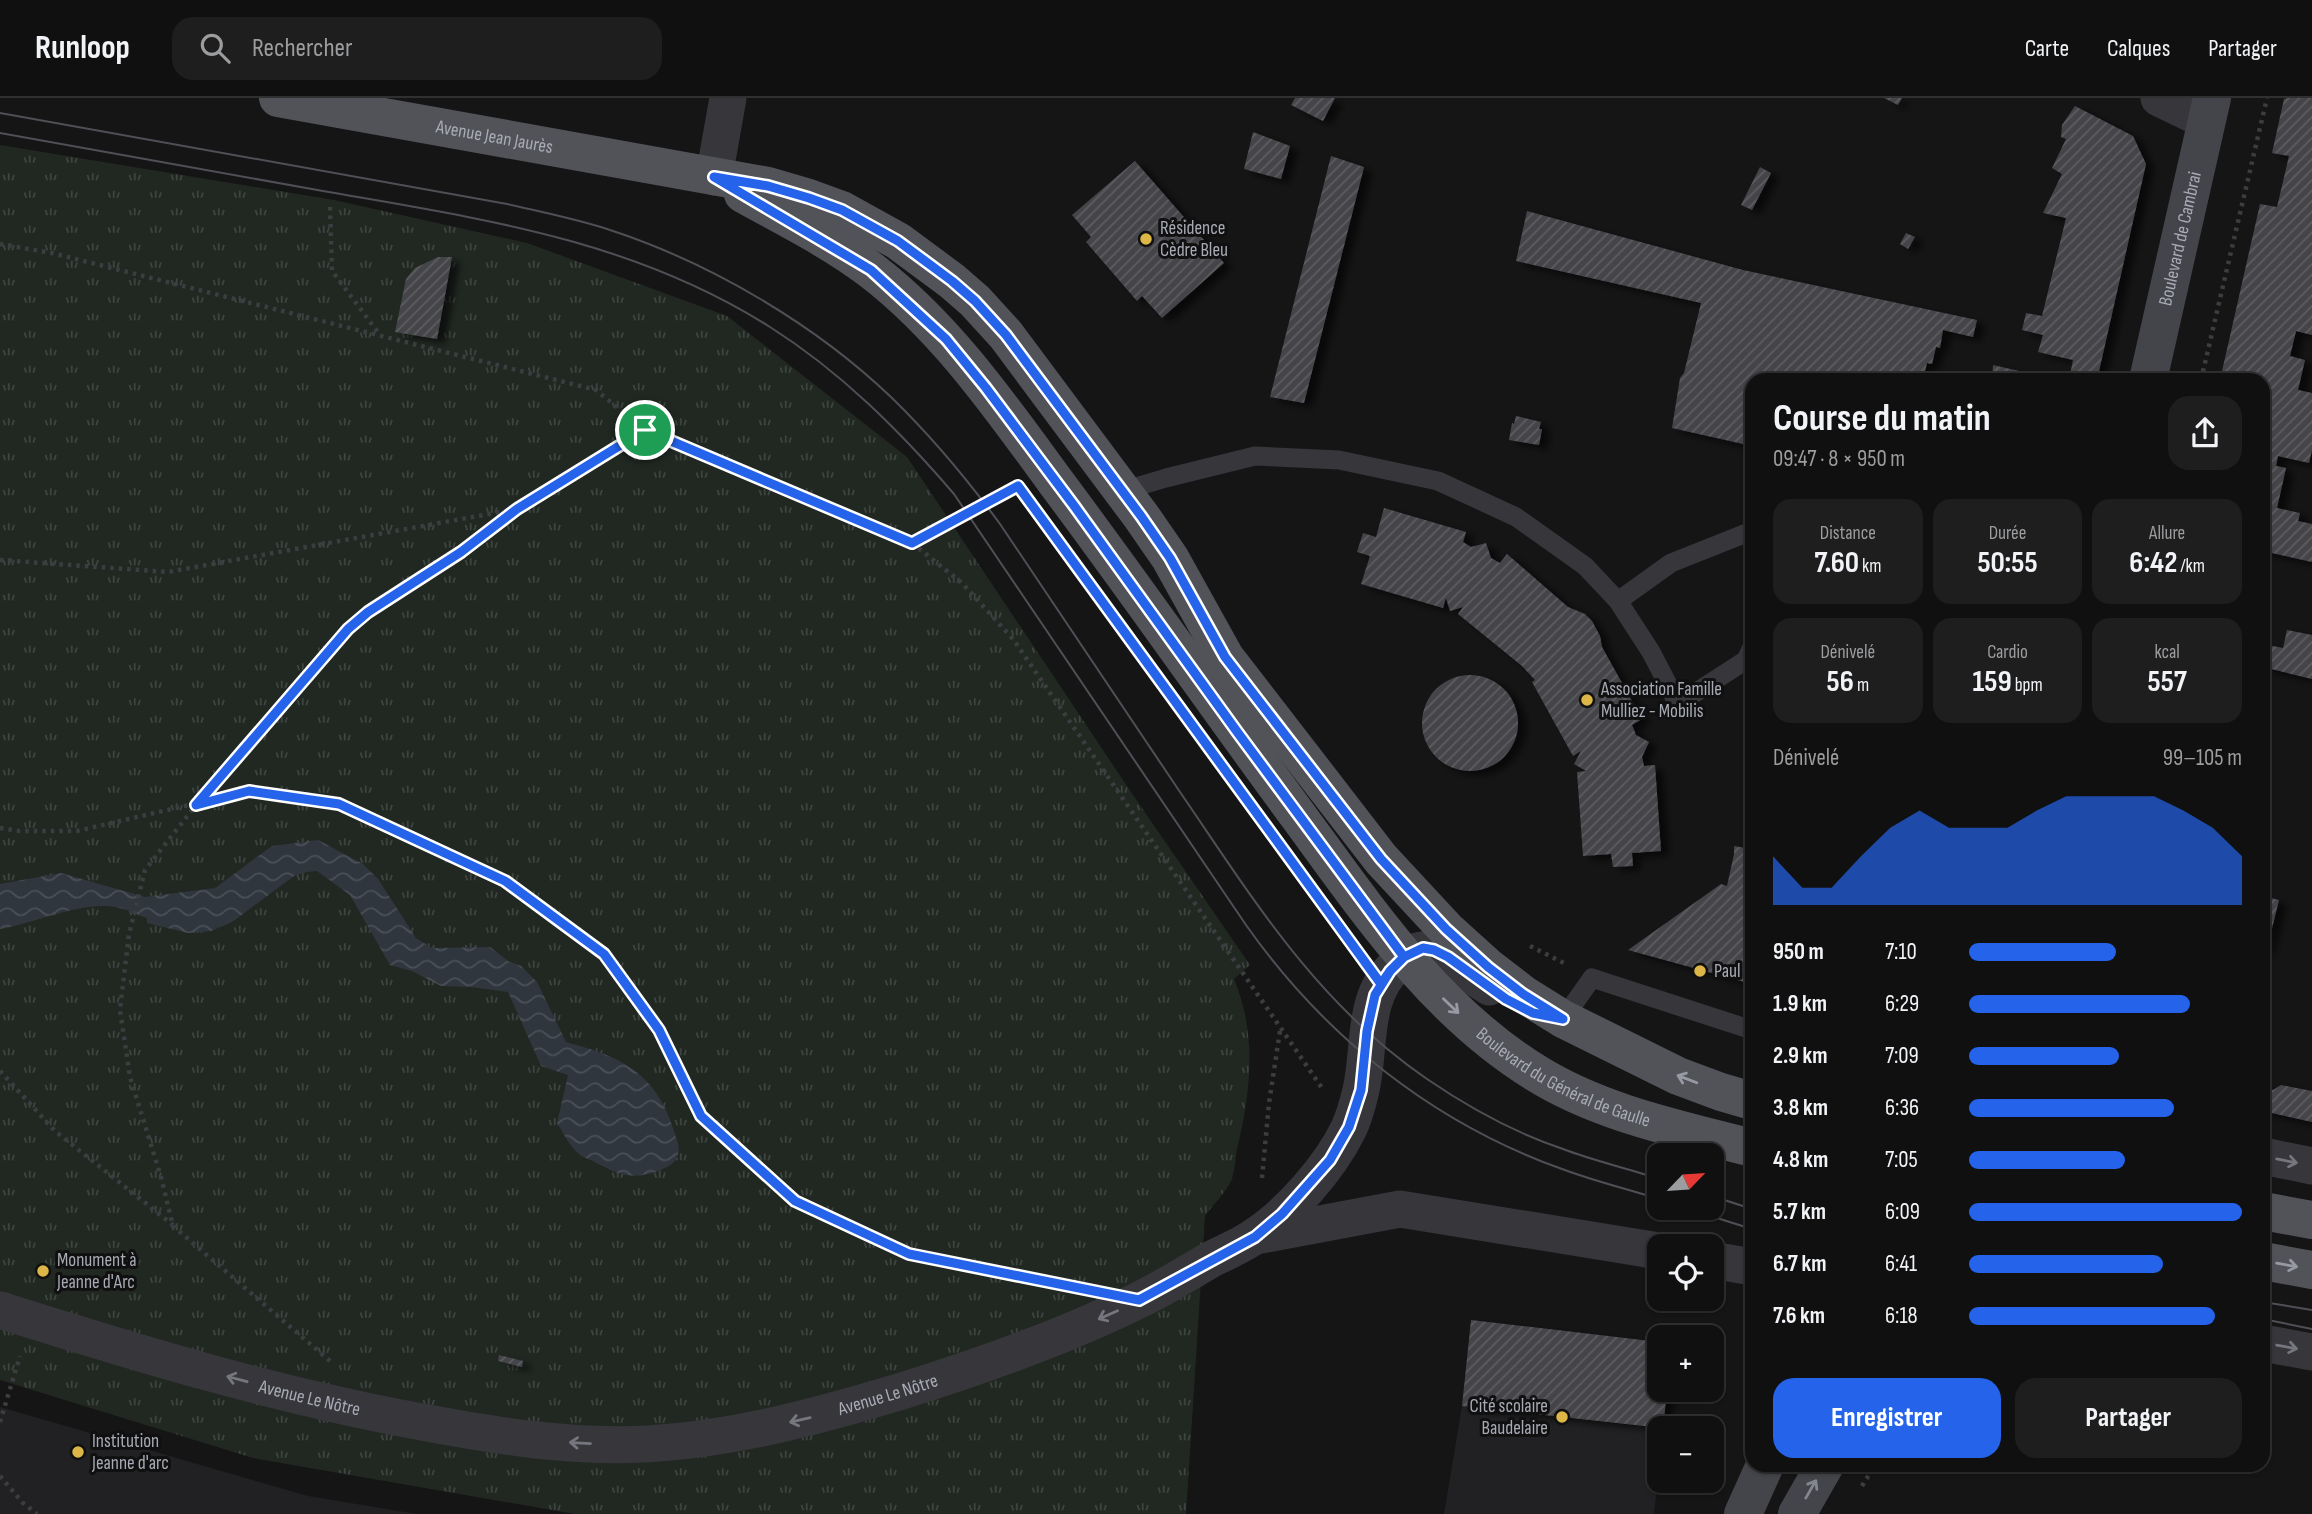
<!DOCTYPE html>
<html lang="fr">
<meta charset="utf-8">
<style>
:root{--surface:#101010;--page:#1e1e1e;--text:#f1f3f6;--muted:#9c9d9f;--line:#303030;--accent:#2563eb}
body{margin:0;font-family:"Sofia Sans Condensed",sans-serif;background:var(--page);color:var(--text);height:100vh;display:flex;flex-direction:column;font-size:26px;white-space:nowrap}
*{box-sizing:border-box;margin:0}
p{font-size:23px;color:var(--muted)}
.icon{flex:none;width:38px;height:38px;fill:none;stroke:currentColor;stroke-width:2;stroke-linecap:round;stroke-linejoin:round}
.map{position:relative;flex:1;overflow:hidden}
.drawer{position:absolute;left:1745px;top:275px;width:525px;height:1099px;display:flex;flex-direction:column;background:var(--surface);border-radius:21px;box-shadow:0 2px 5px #0004,0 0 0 2px var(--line)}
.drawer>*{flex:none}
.needle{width:46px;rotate:65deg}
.buttons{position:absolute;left:1647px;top:1045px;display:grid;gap:14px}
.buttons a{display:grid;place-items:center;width:77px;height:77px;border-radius:14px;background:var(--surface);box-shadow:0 2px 5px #0004,0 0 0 2px var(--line);font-size:35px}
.pin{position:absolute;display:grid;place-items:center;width:60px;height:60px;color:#fff;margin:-30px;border:4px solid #fff;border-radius:50%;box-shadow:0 2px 7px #0007}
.round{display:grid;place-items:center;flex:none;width:74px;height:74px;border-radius:21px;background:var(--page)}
.headline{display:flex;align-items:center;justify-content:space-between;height:119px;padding:0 28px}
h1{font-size:38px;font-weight:700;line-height:52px}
.stats{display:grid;grid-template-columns:repeat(3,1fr);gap:10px;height:119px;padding:7px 28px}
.stats div{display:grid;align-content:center;border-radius:18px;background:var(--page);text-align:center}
.stats b{font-size:30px;font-weight:700}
.stats small{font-size:19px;font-weight:400}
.stats p{font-size:19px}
.chart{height:196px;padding:14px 28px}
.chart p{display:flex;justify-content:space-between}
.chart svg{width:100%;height:126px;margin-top:7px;fill:var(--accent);opacity:.7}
.primary-button{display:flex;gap:14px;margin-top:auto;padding:14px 28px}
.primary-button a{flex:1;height:80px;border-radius:21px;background:var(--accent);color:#fff;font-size:28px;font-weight:700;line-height:80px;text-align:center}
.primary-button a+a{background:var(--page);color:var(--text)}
ul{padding:0 28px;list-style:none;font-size:23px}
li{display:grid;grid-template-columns:112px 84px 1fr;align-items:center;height:52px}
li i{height:18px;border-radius:9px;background:var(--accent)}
header{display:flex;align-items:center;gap:42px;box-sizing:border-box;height:98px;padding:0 35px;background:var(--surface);border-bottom:2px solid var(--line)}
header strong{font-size:33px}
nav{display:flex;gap:38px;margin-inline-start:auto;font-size:24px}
.search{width:490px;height:63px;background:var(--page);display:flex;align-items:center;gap:18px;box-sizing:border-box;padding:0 24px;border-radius:21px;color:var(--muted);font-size:26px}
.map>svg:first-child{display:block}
.built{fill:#212123}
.grass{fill:url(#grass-tufts)}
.water{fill:url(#water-waves)}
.building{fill:url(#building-hatch);filter:url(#shadow)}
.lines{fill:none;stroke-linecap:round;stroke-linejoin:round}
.path{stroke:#3c3d41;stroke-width:4.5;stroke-dasharray:3.5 5;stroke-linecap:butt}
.lane{stroke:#36363b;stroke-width:19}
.street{stroke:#36363b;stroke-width:37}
.secondary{stroke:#44454a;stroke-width:38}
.primary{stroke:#525359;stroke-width:38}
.tram{stroke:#4f5055;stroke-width:2}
.oneway{stroke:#9799a3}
.oneway2{stroke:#75767e}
.oneway3{stroke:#858790}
.route-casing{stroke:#fff;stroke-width:14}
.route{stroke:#2563eb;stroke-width:9}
.poi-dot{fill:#dcb747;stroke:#101011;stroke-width:2.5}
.labels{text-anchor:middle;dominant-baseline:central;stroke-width:6;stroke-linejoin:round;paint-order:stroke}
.street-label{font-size:19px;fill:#a8abb5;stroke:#101011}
.poi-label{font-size:19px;fill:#a8abb5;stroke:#101011;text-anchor:start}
</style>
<header>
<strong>Runloop</strong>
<div class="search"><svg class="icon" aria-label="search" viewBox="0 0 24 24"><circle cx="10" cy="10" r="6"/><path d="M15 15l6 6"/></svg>Rechercher</div>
<nav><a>Carte</a><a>Calques</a><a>Partager</a></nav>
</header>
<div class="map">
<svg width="2312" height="1416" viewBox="0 0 2312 1416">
<defs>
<pattern id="grass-tufts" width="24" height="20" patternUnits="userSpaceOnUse" patternTransform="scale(1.75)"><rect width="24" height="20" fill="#212822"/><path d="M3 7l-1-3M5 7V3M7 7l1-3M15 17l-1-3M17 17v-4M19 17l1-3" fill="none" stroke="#3e4440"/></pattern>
<pattern id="water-waves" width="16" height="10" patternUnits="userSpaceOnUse" patternTransform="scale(1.75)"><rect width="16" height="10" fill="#2f363d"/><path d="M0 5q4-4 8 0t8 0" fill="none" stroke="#4a5057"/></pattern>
<pattern id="building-hatch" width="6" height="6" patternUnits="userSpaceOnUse" patternTransform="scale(1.75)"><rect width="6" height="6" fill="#444549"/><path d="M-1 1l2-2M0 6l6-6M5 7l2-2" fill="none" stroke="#5c5d61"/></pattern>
<filter id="shadow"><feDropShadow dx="8" dy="4.5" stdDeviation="3.5" flood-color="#0009"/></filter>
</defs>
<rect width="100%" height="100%" fill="#151516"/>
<g class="built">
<path d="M1667,1292L1663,1330H1659V1370L1654,1416H1444L1462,1308Z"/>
<path d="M0,1309L308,1398L417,1416H0Z"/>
</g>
<path class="grass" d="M0,47L334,102L527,145L727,218L907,359L1135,700L1250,867L1234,881C1257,936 1251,994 1237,1051C1235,1061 1235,1074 1231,1083C1225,1095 1213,1107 1205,1118L1186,1416H575L253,1360L0,1282Z"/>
<path class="water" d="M318,742L363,766L378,781L416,840L432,850L490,849L508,863L521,868L537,884L566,944C619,958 655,974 673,1030C675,1038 681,1048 678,1056C676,1066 667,1069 658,1073C631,1083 617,1076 593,1063C589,1061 582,1059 579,1056C570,1049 563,1034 557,1025L568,977L541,968L508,894L471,889L441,888L412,873L390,867L350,797L317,773L307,774L294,778L232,824L211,833L188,835L147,825V820C138,817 129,812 120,810C84,801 37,825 0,831V786L61,775L145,799L215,790L272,748Z"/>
<g class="building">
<path d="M1295,0H1335L1323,23L1291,7Z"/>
<path d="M1884,0H1902L1898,7Z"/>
<path d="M2287,0H2312V237L2296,233L2290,258L2305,262L2298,292L2312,295V352L2309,365L2278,358L2276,368L2286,370L2277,410L2300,415L2298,423L2312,426V464L2263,453V282H2220L2260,106L2277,109L2289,58L2272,55L2284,1Z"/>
<path d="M2075,8L2133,38L2146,66L2097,282H2069L2073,262L2038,254L2043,237L2022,232L2026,215L2042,218L2066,120L2043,115L2062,76L2052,70L2066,41L2061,39L2062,27Z"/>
<path d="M1253,34L1290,48L1281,81L1244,71Z"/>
<path d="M1331,58L1364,69L1304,305L1270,299Z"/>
<path d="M1135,63L1224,165L1162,220L1142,198L1137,203L1086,144L1091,139L1072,117Z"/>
<path d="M1760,69L1771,75L1752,112L1741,107Z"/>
<path d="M1527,113L1743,172L1977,222L1973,239L1943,232L1940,250L1936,249L1932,266L1927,265L1923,282H1752V348L1672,330L1680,280L1684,275L1701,205L1516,163Z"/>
<path d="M1906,135L1915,139L1908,151L1900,146Z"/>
<path d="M438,159H452L437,241L395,234L406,181L415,170Z"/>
<path d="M1993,267L2032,276L2031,282H1992Z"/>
<path d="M1516,318L1541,324L1539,331H1542L1539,347L1509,342L1512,325L1514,326Z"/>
<path d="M1384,410L1466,434L1463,444L1471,449L1486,445L1491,460L1500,465L1507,456L1568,509L1585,516L1592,523L1600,538L1602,549L1642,621L1632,627L1636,637L1649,644L1642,659L1644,668L1655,667L1661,753L1632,755L1633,768L1613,769L1611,756L1583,758L1577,674L1586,673L1574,666L1581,653L1573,658L1532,584L1535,582L1522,568L1458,516L1463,509L1450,513L1446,500L1443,510L1361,486L1370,458L1357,454L1363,435L1376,439Z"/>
<path d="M2287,532L2312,537V581L2263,569V546L2283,550Z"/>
<circle cx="1470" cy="625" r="48"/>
<path d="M1734,748L1752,751V886L1628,852L1721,786L1727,788L1734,756Z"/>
<path d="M2263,798L2279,802L2266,854L2263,853Z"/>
<path d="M2281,987L2312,993V1024L2263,1013V989L2273,992Z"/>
<path d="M1471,1222L1659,1244V1292H1667L1663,1330L1462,1308Z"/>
<path d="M499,1257L523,1263L522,1269L498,1263Z"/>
</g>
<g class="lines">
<g class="path">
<path d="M330,109L332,173L380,237"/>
<path d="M0,146L52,155L596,292L645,332L912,445L1012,391"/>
<path d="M2201,282L2267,0"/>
<path d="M912,445L962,485L1013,541L1322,990"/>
<path d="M0,462L168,474L517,411L645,332"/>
<path d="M0,730L19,733H77L249,693L339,706L505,783L604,857L659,932L701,1019L795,1103L909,1156L1073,1189"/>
<path d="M1530,848L1566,866"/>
<path d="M0,973L55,1033L173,1127"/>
<path d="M1262,1080L1269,1005L1280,933"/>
<path d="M330,1263L173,1128L161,1079L130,979L120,912L129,836L145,772L196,707L349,531L368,514L461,454L517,411"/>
<path d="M0,1324L20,1258"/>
<path d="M0,1378L23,1405L37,1416"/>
<path d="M1862,1388L1875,1367"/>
</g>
<g class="lane">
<path d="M1122,393L1166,380L1255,358L1339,362L1438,383L1516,419L1585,468L1618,503L1651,554L1678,606L1746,562L1752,549"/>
<path d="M1618,503L1671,465L1744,436L1752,435"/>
<path d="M1563,921L1592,880L1752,932"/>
</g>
<g class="street">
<path d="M2159,0L2207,23"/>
<path d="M714,79L728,0"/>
<path d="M2263,1058L2312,1068"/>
<path d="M1256,1138L1400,1111L1659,1153"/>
<path d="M1712,1162L1752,1169"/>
<path id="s1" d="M0,1212C139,1256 279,1298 422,1324C497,1338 571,1350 647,1346C734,1341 819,1318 902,1293C982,1268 1062,1240 1137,1203C1162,1191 1186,1176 1210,1162C1225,1154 1241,1148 1255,1138C1289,1116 1330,1069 1348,1032C1354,1020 1358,1005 1361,992C1371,948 1361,900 1397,866C1408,855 1419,850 1434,852L1489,889"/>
<path d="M2263,1245L2312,1254"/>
</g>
<g class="secondary">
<path id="s2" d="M2148,282L2212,0"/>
<path d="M1743,1416L1765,1367"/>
<path d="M1797,1416L1825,1367"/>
</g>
<g class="primary">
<path id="s3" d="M278,0L768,88L809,100L842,112L898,143L952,183L975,203L1006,237L1141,418L1170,460L1225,559L1381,761L1446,831L1488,869L1523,896L1563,921L1678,978L1721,994L1752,1003"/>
<path id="s4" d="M743,96C786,120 833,143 872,173C947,231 1000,308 1055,383C1138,494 1217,608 1299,719C1368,813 1435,913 1536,975C1600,1015 1679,1031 1752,1050"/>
<path d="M2263,1113L2312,1122"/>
<path d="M2263,1163L2312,1172"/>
</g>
<g class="tram">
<path d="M0,15L507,106C541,114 577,121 610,132C711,165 816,227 892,300C932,339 967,381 1000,426C1060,515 1120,604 1180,694C1254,802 1316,905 1427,981C1468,1009 1515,1035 1563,1051C1594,1063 1627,1070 1659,1081"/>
<path d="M0,35C108,54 215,74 323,93C482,121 631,141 770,229C841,274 900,333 954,396L1246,827C1325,939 1433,1025 1562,1071C1594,1083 1627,1091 1659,1101"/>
<path d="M1712,1098L1752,1111"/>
<path d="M1685,1110L1752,1131"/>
<path d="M2263,1204L2312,1212"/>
<path d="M2263,1221L2312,1231"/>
</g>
</g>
<defs><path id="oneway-shaft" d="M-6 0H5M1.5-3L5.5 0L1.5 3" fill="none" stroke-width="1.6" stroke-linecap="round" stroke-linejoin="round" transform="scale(1.75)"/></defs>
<g class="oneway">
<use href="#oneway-shaft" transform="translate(1451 908) rotate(44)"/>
<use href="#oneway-shaft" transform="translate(1687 981) rotate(-159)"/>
<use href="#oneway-shaft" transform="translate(2287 1167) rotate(10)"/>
</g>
<g class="oneway2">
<use href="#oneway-shaft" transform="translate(2287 1063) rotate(11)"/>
<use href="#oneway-shaft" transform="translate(1108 1217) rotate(156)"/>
<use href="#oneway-shaft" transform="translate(2287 1249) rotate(10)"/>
<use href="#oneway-shaft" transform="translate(237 1281) rotate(-165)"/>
<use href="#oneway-shaft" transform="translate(800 1322) rotate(167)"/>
<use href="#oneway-shaft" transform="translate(580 1345) rotate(-177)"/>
</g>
<use class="oneway3" href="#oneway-shaft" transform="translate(1811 1391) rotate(-60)"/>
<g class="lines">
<defs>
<path id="route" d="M645,332L517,411L461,454L368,514L348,531L196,707L249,693L339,706L505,783L604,856L659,932L701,1018L795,1103L909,1156L1139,1202L1255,1139L1282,1116L1330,1062L1349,1029L1361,992L1367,933L1375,897L1390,873L1404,859L1423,850L1434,852L1448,859L1506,901L1533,915L1563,921L1523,896L1488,869L1446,831L1381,761L1225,559L1170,460L1141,418L1006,237L975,203L952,183L898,143L842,112L809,100L768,88L714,79L871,172L946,241L986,290L1075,409L1238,635L1404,859L1390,873L1381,886L1018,388L912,445L645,332"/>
</defs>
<use href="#route" class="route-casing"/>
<use href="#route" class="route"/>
</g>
<g class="poi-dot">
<circle cx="1146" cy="141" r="7"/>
<circle cx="1587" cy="602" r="7"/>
<circle cx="1700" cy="873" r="7"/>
<circle cx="43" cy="1173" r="7"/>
<circle cx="1562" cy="1319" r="7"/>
<circle cx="78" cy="1354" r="7"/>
</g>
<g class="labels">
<g class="street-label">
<text stroke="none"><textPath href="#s3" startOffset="220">Avenue Jean Jaurès</textPath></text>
<text stroke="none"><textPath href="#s2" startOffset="145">Boulevard de Cambrai</textPath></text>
<text stroke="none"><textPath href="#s4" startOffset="1223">Boulevard du Général de Gaulle</textPath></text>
<text stroke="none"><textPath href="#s1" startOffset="910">Avenue Le Nôtre</textPath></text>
<text stroke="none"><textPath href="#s1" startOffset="322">Avenue Le Nôtre</textPath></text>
</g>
<g class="poi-label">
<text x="1160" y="130">Résidence<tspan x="1160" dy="22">Cèdre Bleu</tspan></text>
<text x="1601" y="591">Association Famille<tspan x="1601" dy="22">Mulliez - Mobilis</tspan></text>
<text x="1714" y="873">Paul</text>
<text x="57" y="1162">Monument à<tspan x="57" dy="22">Jeanne d'Arc</tspan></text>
<text x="1548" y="1308" text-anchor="end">Cité scolaire<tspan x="1548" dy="22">Baudelaire</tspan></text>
<text x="92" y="1343">Institution<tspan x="92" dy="22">Jeanne d'arc</tspan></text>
</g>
</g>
</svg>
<div class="buttons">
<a><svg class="needle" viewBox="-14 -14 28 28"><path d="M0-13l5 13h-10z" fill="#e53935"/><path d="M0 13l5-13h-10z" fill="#9c9d9f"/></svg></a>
<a><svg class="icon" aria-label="locate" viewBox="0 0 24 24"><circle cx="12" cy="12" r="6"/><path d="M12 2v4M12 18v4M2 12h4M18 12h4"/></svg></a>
<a>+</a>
<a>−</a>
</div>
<div class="pin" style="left:645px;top:332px;background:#1e9e55"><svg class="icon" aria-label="arrive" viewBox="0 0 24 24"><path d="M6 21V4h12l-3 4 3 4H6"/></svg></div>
<section class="drawer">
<div class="headline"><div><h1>Course du matin</h1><p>09:47 · 8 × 950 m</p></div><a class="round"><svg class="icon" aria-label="share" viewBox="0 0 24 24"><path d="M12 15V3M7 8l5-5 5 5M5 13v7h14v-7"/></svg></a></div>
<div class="stats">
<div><p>Distance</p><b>7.60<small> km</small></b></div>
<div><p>Durée</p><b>50:55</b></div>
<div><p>Allure</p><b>6:42<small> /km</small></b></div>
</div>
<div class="stats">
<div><p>Dénivelé</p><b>56<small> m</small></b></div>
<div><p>Cardio</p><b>159<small> bpm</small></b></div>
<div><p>kcal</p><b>557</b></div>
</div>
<div class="chart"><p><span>Dénivelé</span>99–105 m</p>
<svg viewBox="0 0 160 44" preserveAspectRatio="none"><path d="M0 44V27L10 38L20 38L30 27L40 17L50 11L60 17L70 17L80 17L90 11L100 6L110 6L120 6L130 6L140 11L150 17L160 27V44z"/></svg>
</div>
<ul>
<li><b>950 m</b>7:10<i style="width:54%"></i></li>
<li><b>1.9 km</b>6:29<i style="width:81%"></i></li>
<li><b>2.9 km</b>7:09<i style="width:55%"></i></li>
<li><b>3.8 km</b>6:36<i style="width:75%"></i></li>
<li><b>4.8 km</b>7:05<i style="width:57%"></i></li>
<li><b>5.7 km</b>6:09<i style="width:100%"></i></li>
<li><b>6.7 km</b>6:41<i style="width:71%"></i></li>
<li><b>7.6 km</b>6:18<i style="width:90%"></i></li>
</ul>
<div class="primary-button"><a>Enregistrer</a><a>Partager</a></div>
</section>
</div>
